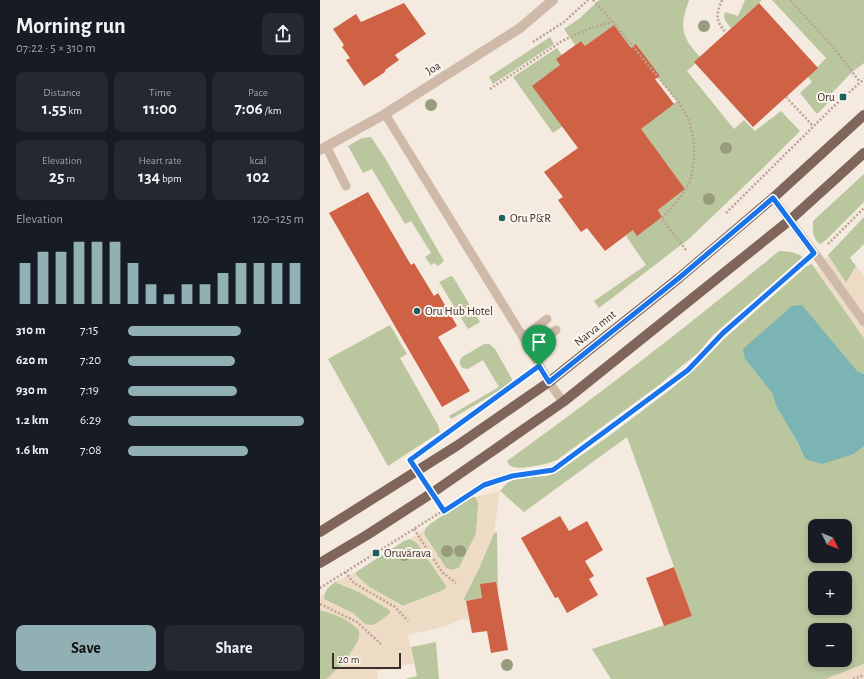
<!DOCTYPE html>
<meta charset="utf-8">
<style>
:root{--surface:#171b24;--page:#242831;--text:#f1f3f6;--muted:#9ea1a6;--accent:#91b0b3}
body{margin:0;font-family:"Alegreya Sans",sans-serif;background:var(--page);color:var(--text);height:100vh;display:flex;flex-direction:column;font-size:15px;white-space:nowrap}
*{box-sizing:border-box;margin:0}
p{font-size:13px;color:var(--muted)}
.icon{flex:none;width:22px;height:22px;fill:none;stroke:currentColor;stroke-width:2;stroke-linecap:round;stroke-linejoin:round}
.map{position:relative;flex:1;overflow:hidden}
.panel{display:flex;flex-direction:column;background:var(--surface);width:320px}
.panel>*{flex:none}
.needle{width:26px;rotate:133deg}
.buttons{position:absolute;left:488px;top:519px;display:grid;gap:8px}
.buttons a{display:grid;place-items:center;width:44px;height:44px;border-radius:8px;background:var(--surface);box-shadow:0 2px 6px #0003;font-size:20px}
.scale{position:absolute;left:12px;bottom:10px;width:69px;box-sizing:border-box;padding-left:4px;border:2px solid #3c2f2a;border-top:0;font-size:11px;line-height:14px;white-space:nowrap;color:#3c2f2a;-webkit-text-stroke:3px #fcf5ed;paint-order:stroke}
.pin{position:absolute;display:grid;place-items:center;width:34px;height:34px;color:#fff;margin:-41px -17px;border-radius:50% 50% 50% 0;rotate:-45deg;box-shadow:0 0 4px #0007}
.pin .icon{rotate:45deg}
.round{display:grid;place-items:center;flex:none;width:42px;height:42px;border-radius:8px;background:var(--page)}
.headline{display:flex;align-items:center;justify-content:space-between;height:68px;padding:0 16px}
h1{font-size:22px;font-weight:600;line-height:30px}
.stats{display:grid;grid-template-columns:repeat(3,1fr);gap:6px;height:68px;padding:4px 16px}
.stats div{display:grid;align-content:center;border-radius:8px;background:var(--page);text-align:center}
.stats b{font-size:17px;font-weight:600}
.stats small{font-size:11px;font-weight:400}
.stats p{font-size:11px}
.chart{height:112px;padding:8px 16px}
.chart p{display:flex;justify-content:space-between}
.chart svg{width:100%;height:72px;margin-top:4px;stroke:var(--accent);stroke-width:6}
.button{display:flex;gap:8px;margin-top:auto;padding:8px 16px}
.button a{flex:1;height:46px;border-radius:8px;background:var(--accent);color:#111;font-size:16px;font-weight:600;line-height:46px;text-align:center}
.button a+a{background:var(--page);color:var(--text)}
ul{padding:0 16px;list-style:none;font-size:13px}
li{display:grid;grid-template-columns:64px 48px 1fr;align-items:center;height:30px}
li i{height:10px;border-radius:5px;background:var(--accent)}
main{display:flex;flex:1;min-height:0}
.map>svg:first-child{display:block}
.green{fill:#bac69e;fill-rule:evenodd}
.plaza{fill:#eedbc6}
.water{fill:#7cb4b5}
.building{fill:#cf6144}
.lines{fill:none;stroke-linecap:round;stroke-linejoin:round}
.path{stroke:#bba394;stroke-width:2.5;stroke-dasharray:2 2;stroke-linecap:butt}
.service{stroke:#cfbaaa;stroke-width:9}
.minor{stroke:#cfbaaa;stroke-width:10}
.primary{stroke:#7f655a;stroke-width:10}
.tree{fill:#989c7d}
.route-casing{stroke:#fff;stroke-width:8}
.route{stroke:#1a73e8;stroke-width:5}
.poi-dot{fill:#1c5f61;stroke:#fcf5ed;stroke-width:1.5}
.labels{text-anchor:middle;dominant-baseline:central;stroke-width:4;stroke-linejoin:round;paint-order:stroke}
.street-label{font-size:12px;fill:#3c2f2a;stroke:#fcf5ed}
.poi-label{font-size:12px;fill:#3c2f2a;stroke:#fcf5ed;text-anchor:start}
</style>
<main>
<section class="panel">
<div class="headline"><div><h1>Morning run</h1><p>07:22 · 5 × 310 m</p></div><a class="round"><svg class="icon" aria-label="share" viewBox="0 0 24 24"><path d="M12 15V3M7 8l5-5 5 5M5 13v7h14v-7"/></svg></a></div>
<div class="stats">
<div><p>Distance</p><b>1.55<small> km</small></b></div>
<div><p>Time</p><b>11:00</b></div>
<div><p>Pace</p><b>7:06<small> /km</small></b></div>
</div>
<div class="stats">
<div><p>Elevation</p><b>25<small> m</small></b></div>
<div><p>Heart rate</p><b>134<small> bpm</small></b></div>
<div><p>kcal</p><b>102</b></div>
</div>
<div class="chart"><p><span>Elevation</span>120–125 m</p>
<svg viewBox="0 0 160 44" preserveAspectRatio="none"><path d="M5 44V19M15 44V12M25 44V12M35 44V6M45 44V6M55 44V6M65 44V19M75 44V32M85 44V38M95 44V32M105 44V32M115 44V25M125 44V19M135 44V19M145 44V19M155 44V19"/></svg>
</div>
<ul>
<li><b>310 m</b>7:15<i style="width:64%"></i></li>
<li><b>620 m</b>7:20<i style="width:61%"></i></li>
<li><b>930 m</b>7:19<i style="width:62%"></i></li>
<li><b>1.2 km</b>6:29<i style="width:100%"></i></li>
<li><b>1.6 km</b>7:08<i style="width:68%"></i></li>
</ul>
<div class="button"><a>Save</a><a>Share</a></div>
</section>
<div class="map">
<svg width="544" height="679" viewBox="0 0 544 679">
<rect width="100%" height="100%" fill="#f5eae0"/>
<g class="green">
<path d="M279,0H369C360,27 360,35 380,57L374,62L376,63L367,71L414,129L424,120L435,131L461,111L480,131L444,167L370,238L279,308L274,301L326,265L306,236L313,230L342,217L338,210L365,189L339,154L307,139L357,101L338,77L340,76L317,45L311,48L294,25L265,46L261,41L255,45L244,29L260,18Z"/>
<path d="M425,0H442L411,28C407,23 402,18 405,12L418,16Z"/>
<path d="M452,0H544V63L532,72L510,95L512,99L497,114L480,93L492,82L488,77L506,58Z"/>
<path d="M230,37L234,44L173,84L169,77Z"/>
<path d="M237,48L242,55L236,59L240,65L247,123L233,133L193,77Z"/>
<path d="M51,137L65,158L124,261L118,266L115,263L111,265L105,257L111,253L91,221L85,224L52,169L43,173L28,146L42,138Z"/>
<path d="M544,174V202L506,240L500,244C492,239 493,229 493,221Z"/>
<path d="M544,217V244L530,258L536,266L526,283L508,255Z"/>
<path d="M459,251C468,251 475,252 483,257L392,336L378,353L363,365L339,385L237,460C228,464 198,471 191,466C189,465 188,463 187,461C280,394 370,324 459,251Z"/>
<path d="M492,264L544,338V374L537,371L425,359L452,393L456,406L478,443L485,459L534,454L544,446V664L506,679H291L272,649L372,616L307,437L204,512L180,491L187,483L197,478L227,476L239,471L289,436L355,386L379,365L404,339L487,266ZM495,526H525V556H495ZM495,578H525V608H495ZM495,630H525V660H495Z"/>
<path d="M131,276L133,277L160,322L148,329L119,282Z"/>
<path d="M70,325L87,354L80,358L118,425L120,432L68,466L8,359Z"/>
<path d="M164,344H169L175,349L192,379V381L189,385L131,419L129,416L179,387L163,360L148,369L142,368C139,364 139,361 142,357Z"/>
<path d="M150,497H155L158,502V507L156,534L139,568L132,570L126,568L104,534L105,529L110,524Z"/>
<path d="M177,532L178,596L146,601L144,600V598L159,568L174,533Z"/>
<path d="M90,539L97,543L127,587L124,590L83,606L49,587L36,575V572L84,541Z"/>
<path d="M15,582L39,592L69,609L71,613C65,617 57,626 50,625C44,625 41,620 37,617C26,610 15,605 4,599C4,590 9,587 15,582Z"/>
<path d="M0,610C13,614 29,618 38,629C47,641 15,672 7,679H0Z"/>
<path d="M116,642L119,679H85L97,676L91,647Z"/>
</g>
<g class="plaza">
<path d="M508,256L526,283L536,266L544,276V338L496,268Z"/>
<path d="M180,491L174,533L159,568L144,598V600L146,601L149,619L139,620L127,626L88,635L94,663L57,671L58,679H7L26,660L39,639L40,634L39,630L28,621L12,613L0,610V596L4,594V599L33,613L45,624L50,626L56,624L70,613L71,611L39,592L15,582L36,572V575L49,587L83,606L124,590L126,587V585L97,543L90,539L105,529L104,534L106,539L126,568L132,570L139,568L156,534L158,507V502L155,497Z"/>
<path d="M544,664V679H506L534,668Z"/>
</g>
<path class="water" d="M482,305L537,371L544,374V446L534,454L502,464L485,459L478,443L456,406L452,393L425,359L423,349L472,306Z"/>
<g class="building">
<path d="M84,3L106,34L75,55L79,60L65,70V72L44,86L26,60L30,58L22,47L24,45L13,29L36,14L41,22Z"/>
<path d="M439,3L498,68L433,127L374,62Z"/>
<path d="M294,25L311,48L316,44L340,76L335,79L354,104L321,129L365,189L338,210L342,217L317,236L313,230L285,251L267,228L261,232L238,200L243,197L224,172L258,148L212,86L240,65L236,59L261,41L265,46Z"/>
<path d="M48,192L91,265L94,263L114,296L118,293L137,326L118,337L150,391L122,407L9,213Z"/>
<path d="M240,516L249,531L267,521L283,550L265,561L274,576L269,579L278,595L247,613L238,597L235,598L201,538Z"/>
<path d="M354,567L372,616L344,626L326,578Z"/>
<path d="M176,582L188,650L171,653L167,631L152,633L146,601L162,598L160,584Z"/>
</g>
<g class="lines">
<g class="path">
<path d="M273,0L293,22"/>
<path d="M402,0C396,15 395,20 406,33"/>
<path d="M470,0L513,47L540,82"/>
<path d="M213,42L244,22L268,0"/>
<path d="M170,89L242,41L270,28L293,22L360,104L369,121L374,141V161L370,182L362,195L342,219L366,250"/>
<path d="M466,97L493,126"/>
<path d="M406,213L513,107L544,79"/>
<path d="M508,244L544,208"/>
<path d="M94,529L122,572L136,583"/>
<path d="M25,572L34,583L75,607L88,621"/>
<path d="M0,588L164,485L192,476L233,470L368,370L403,333L483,263"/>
<path d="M0,604L37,622L61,644"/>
<path d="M533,679L544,675"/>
</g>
<g class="service">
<path d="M65,114L203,337L229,382L243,402"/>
<path d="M6,146L26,186"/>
<path d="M453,198L502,263L544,322"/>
<path d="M203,337L227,319"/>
<path d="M210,350L236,330"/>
</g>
<path class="minor" d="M0,150L65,114L200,28L233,0"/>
<g class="primary">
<path d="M0,532L138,445L229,382L359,278L453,198L544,115"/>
<path d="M0,563L47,535L112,493L243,402L470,220L544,153"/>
</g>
</g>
<g class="tree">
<circle cx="384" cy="26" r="6"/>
<circle cx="111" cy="105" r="6"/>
<circle cx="406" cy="148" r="6"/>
<circle cx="389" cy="199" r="6"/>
<circle cx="127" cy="551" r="6"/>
<circle cx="140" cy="551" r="6"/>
<circle cx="84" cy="555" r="6"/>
<circle cx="187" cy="665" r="6"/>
</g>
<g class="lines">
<defs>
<path id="route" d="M453,198L494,253L403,333L368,370L233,470L192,476L164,485L124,511L90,460L219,366L229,382L359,278Z"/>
</defs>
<use href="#route" class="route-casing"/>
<use href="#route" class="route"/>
</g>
<g class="poi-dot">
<rect x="519" y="93" width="8" height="8" rx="2"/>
<circle cx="182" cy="218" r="4"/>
<circle cx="97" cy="311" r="4"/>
<rect x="52" y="549" width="8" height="8" rx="2"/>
</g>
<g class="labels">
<g class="street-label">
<text transform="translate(113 68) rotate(-32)">Joa</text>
<text transform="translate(275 328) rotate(-39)">Narva mnt</text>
</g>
<g class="poi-label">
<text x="515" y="97" text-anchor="end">Oru</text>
<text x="190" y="218">Oru P&amp;R</text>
<text x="105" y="311">Oru Hub Hotel</text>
<text x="64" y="553">Oruvärava</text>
</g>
</g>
</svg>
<div class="buttons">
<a><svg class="needle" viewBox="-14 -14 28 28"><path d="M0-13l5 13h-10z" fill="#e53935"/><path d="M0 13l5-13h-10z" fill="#9ea1a6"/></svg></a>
<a>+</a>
<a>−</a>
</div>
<div class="scale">20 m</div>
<div class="pin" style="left:219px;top:366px;background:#1e9e55"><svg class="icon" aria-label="arrive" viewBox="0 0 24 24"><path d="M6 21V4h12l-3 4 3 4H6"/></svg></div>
</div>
</main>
